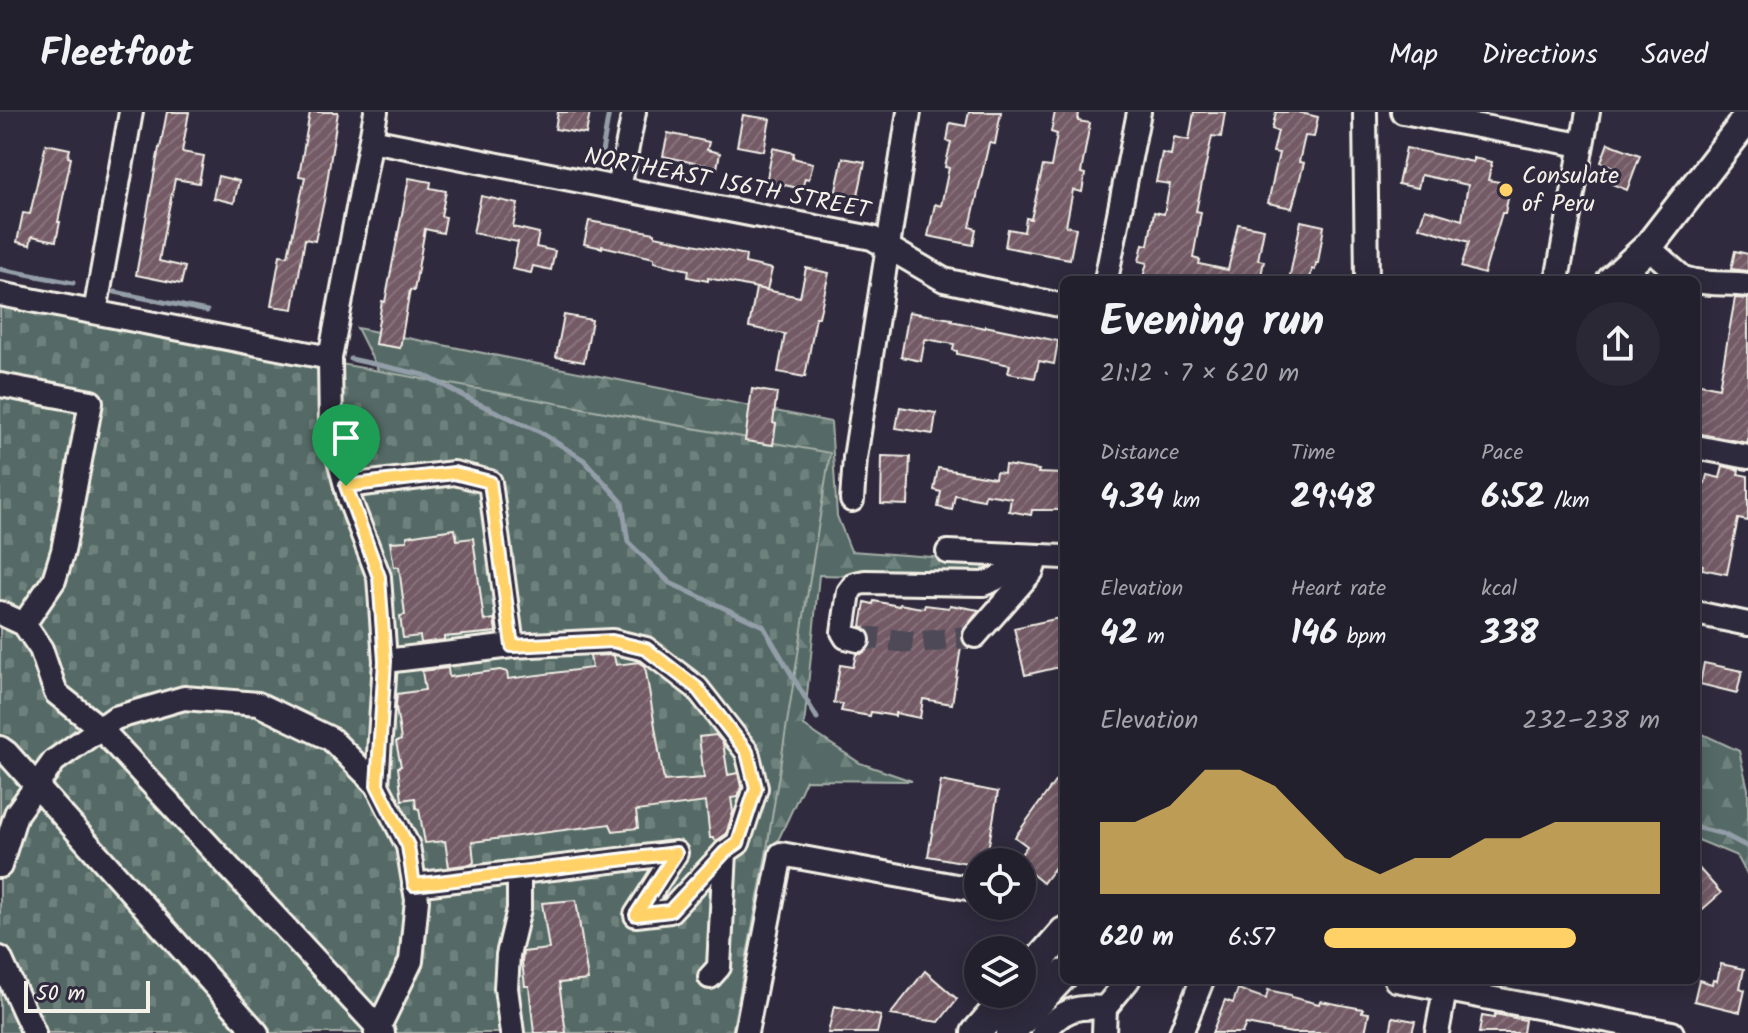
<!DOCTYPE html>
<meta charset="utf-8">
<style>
:root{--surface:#23202e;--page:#2b2836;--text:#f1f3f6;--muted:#a3a3aa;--line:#403e4a;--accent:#ffd166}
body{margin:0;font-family:Kalam,sans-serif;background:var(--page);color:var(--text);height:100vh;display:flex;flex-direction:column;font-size:30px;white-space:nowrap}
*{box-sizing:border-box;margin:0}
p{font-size:26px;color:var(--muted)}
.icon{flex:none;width:44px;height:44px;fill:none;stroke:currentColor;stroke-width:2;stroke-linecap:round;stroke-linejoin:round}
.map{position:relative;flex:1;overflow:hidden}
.sheet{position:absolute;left:1060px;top:164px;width:640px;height:708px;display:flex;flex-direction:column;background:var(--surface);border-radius:12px;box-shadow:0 4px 20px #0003,0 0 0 2px var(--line)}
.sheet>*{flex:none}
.tools{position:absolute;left:964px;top:736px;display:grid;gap:16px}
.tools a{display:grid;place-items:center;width:72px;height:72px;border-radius:50%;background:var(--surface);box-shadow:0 4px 20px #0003,0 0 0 2px var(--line);font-size:40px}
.scale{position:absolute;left:24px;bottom:20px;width:126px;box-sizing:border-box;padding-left:8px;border:4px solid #f4f1e8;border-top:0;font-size:22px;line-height:28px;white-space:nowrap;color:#f4f1e8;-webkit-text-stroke:6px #2f2a3d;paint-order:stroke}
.pin{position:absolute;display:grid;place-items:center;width:68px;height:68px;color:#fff;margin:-82px -34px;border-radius:50% 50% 50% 0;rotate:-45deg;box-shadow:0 0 8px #0007}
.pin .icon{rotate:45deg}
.round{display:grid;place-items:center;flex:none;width:84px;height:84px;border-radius:42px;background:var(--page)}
.head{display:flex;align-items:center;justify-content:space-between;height:136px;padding:0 40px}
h1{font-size:44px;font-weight:700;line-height:60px}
.figures{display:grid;grid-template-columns:repeat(3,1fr);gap:12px;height:136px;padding:8px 40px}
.figures div{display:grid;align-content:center}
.figures b{font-size:34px;font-weight:700}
.figures small{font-size:22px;font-weight:400}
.figures p{font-size:22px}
.chart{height:224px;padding:16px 40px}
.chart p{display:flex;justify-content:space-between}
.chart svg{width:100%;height:144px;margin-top:8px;fill:var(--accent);opacity:.7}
ul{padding:0 40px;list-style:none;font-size:26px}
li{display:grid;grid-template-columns:128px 96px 1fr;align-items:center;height:60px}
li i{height:20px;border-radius:10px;background:var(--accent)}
header{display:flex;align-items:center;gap:48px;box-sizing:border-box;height:112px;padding:0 40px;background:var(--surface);border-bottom:2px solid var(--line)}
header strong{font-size:38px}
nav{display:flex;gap:44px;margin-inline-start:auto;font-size:28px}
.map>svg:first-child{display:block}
.forest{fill:url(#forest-firs);stroke:#a4aea7;stroke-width:2}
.cemetery{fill:url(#cemetery-stones);stroke:#a4aea7;stroke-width:2}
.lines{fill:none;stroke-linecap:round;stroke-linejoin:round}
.stream{stroke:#939ea8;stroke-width:5}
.building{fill:url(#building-hatch);stroke:#f4f1e8;stroke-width:2}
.minor-tunnel{stroke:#4d4857;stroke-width:22;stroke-dasharray:22 11;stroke-linecap:butt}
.minor-casing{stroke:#f4f1e8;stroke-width:28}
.major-casing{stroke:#f4f1e8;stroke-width:34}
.minor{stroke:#2f2a3d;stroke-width:22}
.major{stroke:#2f2a3d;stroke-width:28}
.route-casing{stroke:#fff;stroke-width:16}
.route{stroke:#ffd166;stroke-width:10}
.poi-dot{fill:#ffd166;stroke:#2f2a3d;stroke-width:3}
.labels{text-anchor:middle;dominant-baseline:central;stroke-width:6;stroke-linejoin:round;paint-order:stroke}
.poi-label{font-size:24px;fill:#f4f1e8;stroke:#2f2a3d;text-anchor:start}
.street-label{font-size:24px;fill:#f4f1e8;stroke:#2f2a3d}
</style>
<header>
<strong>Fleetfoot</strong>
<nav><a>Map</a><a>Directions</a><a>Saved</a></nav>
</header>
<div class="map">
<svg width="1748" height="921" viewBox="0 0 1748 921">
<defs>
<pattern id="forest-firs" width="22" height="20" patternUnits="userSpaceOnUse" patternTransform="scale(2)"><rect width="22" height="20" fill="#556b66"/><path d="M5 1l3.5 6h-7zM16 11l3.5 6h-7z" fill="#6e817c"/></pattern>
<pattern id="cemetery-stones" width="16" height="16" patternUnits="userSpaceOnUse" patternTransform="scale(2)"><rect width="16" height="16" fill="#556b66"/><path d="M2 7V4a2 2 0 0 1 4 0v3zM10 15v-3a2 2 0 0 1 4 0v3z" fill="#6e817c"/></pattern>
<pattern id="building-hatch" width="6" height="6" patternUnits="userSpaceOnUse" patternTransform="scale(2)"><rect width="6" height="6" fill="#735a65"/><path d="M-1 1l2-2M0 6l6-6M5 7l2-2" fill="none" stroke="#88727b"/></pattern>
</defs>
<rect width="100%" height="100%" fill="#2f2a3d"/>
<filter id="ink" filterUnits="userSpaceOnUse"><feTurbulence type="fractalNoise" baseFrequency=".0125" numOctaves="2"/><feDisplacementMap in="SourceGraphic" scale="16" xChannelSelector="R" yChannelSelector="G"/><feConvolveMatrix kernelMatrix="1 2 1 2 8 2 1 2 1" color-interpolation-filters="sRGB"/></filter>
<g filter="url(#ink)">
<g class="forest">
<path d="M357,216L831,310L837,404L851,439L988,449L976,467L819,463L804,614L860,651L912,669L806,668L775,735L747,730L420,342Z"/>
<path d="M1696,619L1739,639L1748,677V764L1737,744L1696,727Z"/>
</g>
<path class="cemetery" d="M0,190L830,341L766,743L732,921H0Z"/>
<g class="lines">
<g class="stream">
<path d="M601,46L609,0"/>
<path d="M0,157L73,171"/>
<path d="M115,180L207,199"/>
<path d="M351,247L424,263L475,290L540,320L584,348L622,390L628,430L670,471L763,514L817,606"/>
<path d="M1696,715L1723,722L1748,735"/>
</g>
</g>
<g class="building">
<path d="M167,0H189L182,40L204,44L199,71L175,67L164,120L159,149L185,155L181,172L136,163L159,36H160Z"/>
<path d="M310,0H338L324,89L315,129L305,127L293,197L271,194L280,143L288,144L305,65L299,64Z"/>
<path d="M558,0H590L586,22L555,17Z"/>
<path d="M969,0H1001L995,32L989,31L970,115L976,117L973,133L928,124L935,92L941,94L949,56L945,55L951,30L947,29L950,11L966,14Z"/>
<path d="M1055,0H1079L1078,9L1090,11L1081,61L1085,62L1082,80L1073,78L1066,114L1076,116L1070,147L1005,135L1008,117L1024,120L1026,106L1031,107L1043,54L1051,55L1057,22L1051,20Z"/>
<path d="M1194,0H1225L1221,25L1212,24L1196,99L1201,100L1193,146L1200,148L1199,152L1228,158L1238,112L1264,117L1258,148L1264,149L1260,168H1155L1143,165L1147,151L1139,149L1143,132L1148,133L1154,100L1164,102L1170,72L1156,70L1162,41L1171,43L1174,25L1189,28Z"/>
<path d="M1276,0H1297L1318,5L1314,25L1305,24L1299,50L1304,51L1292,96L1268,91L1279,41L1273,40L1278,19L1272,17Z"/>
<path d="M743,3L770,7L764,39L737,34Z"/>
<path d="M668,21L709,30L707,38L720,41L717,56L663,44Z"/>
<path d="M1608,31L1640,43L1627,78L1612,72L1618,57L1601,50Z"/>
<path d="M46,32L70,37L68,45L71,46L58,110H60L56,129L32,124L30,133L17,130L23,101L30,102Z"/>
<path d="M773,36L794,41L793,46L813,51L809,67L805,66L802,77L780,72L779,74L766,71Z"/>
<path d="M1406,36L1473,50V46L1492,50L1488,68L1511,72L1505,101H1502L1484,162L1461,155L1469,130L1419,115L1425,97L1462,108L1468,73L1421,63L1418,76L1398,72Z"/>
<path d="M843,46L865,50L857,88L835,83Z"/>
<path d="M218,64L239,69L234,91L213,86Z"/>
<path d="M409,66L431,70L430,76L446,79L441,104L446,105L443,121L425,117L414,179L410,178L400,236L375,232L382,189L385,190Z"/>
<path d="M481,84L518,92L513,115L539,121L536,135L555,139L551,158L533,154L531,161L512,157L518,130L473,121Z"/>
<path d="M589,109L655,121V124L746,143L745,151L772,157L767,178L708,166V169L688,165L689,158L654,150V146L602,134V136L584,132Z"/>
<path d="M1301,109L1324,114L1318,151H1316L1315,158L1312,157L1310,168H1289Z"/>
<path d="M1735,139L1748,142V159L1731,157Z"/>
<path d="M806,156L829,161L819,205H816L805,265L778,260L785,222L749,215L756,176L800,185Z"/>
<path d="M1735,186L1748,187V331L1696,321V271L1719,276Z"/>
<path d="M909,200L952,207L951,209L985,216V214L1058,229L1054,252L1039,249L1035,266L1008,261L1010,253L957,242V239L953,238L954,232L925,227L921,249L901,245Z"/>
<path d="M564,203L592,208L584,250L556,245Z"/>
<path d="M752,277L777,281L773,311L776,312L773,333L745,329Z"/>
<path d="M900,295L936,301L933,322L896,316Z"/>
<path d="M882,344L910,345L908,393L881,392Z"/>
<path d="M1005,353L1039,358L1038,361L1064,362V398H1032L1031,403L1009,399L1011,386L985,382L984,388L955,383L952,398L938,395L941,380L934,378L938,356L995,366L996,360L1004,361Z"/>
<path d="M1723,354L1739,358L1738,362L1748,364V409L1738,407L1727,462L1702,457L1703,453L1696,451V372L1701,373V370L1705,371L1707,363L1720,366Z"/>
<path d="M455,417L457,428L473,426L484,509L494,507L496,520L444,525V528L421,531L420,524L403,526L400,504L405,503L399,455H394L390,430L407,429V424Z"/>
<path d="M874,489L899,494L900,492L916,495L924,496L925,493L949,496L950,493L979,498L962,521V529L970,536L961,535L952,592L923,587L920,606L895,601V604L871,600L870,604L841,599L843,592L834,591L840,553L853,555L856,542H861L867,538L871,532V523L867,517L861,514L865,490L873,492Z"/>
<path d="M1064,505V554L1025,563L1014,516Z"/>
<path d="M611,543L614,544L616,553L639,550L645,554L664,669L704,666L699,625L716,623L723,631L728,663L738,661L741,675L738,685L731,686L733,700L726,722L716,729L713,726H710L706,690L636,699L638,716L613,719L610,712L472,730L474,750L472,752L449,755L445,729L425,731L419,697L416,696L415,686L402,688L398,655L401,654L396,630L401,628L396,595L397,582L425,578L422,559L448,556L449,565L500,558L507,560L508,567L592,556L590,544Z"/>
<path d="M1704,551L1742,559L1737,581L1700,572Z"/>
<path d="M1064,657V743L1043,771L1022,754V750L1016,749L1027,734L1015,725Z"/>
<path d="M941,669L998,680L986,750H978V753L928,744Z"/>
<path d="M1696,753L1721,781L1696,803Z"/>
<path d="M576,788L588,868L559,871L566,921H534L529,874H525L522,850L523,840L549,837L542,791Z"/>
<path d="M1721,852L1744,857L1740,876L1745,878L1740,900L1694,889L1699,868L1712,872L1713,868L1717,869Z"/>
<path d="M925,859L957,887L939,910L890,903Z"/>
<path d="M1238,877L1266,887L1268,878L1291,883V885L1319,892L1320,889L1363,897L1362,900L1369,901L1365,921H1292L1246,912L1242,921H1212L1225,888L1233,891Z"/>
<path d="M834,894L881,904L877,921H828Z"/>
<path d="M1495,902L1525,908L1523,921H1479L1482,904L1494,906Z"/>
<path d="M1393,905L1415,909L1412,921H1390Z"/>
</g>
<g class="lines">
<path class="minor-tunnel" d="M858,528L873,526L917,531L975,524"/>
<defs>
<g id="minor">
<path d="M376,0L330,246L331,318L350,389L379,465L385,549L377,673"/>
<path d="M1365,0L1367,168"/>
<path d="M1403,0L1581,33"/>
<path d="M371,28L872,126L944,168L1064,194"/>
<path d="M619,76L634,0"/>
<path d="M1648,135L1683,166L1691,168"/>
<path d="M1106,168L1139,0"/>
<path d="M1557,168L1588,0"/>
<path d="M1696,169C1714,173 1730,170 1748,173"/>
<path d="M0,182L330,246"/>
<path d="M95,200L131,0"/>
<path d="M0,273L91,290L63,439L54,468L24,512"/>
<path d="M1696,335L1748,345"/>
<path d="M346,374L454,361L490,370L512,534"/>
<path d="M852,388L855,346L909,0"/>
<path d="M948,440L1064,445"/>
<path d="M0,501L24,512L41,537L56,581L100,616L383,921"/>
<path d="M1696,501L1748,512"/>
<path d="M975,524L1032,459L1037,444"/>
<path d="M858,528L846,525L843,520L849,480L855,472L865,470L983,472C1001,466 1009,460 1017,443"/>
<path d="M385,549L512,534L612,529L646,537L697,576L747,640L756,676L738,731L725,740"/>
<path d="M0,636L7,641L257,921"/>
<path d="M0,754L16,702L54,649L115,606L184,586L258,592L331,627L377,673L408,734L417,788L411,849L376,921"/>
<path d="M414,773L676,741L636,803L670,799L725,740L719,855L710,865"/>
<path d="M0,846L34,921"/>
<path d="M1396,868L1672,921"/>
<path d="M512,921L506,876L508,843L519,797V760"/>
<path d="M746,921L781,742L978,778"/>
<path d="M1043,921C1063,897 1075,894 1105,896L1128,868"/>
<path d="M1104,921L1105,896"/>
<path d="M1181,921L1202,868"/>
<path d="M1437,921L1445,878"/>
</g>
<g id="major">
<path d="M1612,168L1648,135L1738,19L1748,3"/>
<path d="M1022,868L1064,820"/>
<path d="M976,921L1010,882"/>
<path d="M1010,921L1064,862"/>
</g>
</defs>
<use href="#minor" class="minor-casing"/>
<use href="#major" class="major-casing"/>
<use href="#minor" class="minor"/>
<use href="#major" class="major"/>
</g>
</g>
<g class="lines" filter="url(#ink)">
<defs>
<path id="route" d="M454,361L490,370L512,534L612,529L646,537L697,576L747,640L756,676L738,731L725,740L670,799L636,803L676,741L414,773L408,734L377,673L385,549L379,465L346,374Z"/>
</defs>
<use href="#route" class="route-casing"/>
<use href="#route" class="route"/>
</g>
<circle class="poi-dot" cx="1506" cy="78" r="8"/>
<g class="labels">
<g class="poi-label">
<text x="1522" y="64">Consulate<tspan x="1522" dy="28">of Peru</tspan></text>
</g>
<g class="street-label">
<text transform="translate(727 72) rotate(11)">NORTHEAST 156TH STREET</text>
</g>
</g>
</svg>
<div class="tools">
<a><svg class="icon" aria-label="locate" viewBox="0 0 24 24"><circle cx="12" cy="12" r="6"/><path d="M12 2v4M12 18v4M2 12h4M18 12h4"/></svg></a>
<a><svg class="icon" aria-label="layers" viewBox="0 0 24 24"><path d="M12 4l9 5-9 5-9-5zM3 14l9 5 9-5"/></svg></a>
</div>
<div class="scale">50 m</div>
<div class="pin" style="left:346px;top:374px;background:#1e9e55"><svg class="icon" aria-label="arrive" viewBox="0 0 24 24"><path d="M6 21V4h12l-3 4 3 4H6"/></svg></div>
<section class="sheet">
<div class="head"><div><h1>Evening run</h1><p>21:12 · 7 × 620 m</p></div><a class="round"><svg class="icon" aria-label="share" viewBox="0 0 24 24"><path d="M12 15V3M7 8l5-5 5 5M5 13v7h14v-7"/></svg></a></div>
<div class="figures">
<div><p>Distance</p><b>4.34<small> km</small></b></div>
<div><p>Time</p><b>29:48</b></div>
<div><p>Pace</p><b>6:52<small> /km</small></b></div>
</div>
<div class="figures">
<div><p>Elevation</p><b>42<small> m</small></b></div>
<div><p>Heart rate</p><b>146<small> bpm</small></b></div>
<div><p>kcal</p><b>338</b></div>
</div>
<div class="chart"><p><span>Elevation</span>232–238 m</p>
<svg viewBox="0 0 160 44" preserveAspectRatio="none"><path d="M0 44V22L10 22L20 17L30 6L40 6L50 11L60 22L70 33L80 38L90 33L100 33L110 27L120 27L130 22L140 22L150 22L160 22V44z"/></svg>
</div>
<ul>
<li><b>620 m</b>6:57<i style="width:75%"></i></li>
</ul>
</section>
</div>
